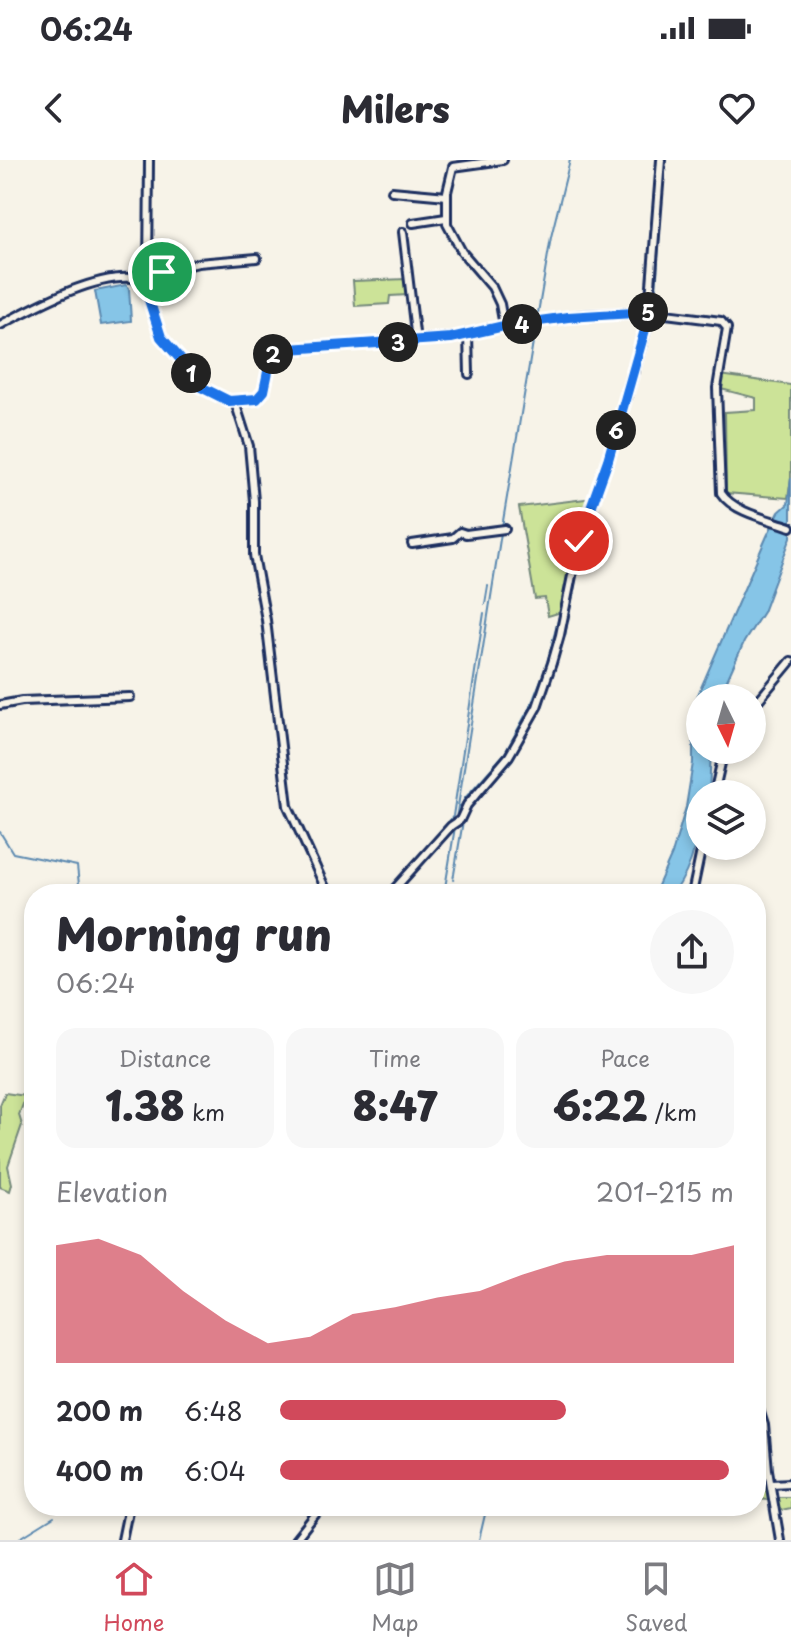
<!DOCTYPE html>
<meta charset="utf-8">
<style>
:root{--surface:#fff;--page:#f7f7f7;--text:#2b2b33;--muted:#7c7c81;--line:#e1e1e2;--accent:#d1495b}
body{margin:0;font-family:"Playpen Sans",sans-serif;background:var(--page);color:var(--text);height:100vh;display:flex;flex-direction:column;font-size:30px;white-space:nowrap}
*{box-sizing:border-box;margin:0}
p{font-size:26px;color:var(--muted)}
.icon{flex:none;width:44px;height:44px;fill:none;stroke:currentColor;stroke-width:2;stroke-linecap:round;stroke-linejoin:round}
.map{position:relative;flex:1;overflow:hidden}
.panel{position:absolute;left:24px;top:724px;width:742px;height:632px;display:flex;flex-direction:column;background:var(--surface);border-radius:32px;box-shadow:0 4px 12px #0003}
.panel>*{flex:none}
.needle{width:52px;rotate:175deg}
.controls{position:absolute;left:686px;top:524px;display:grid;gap:16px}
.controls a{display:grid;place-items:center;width:80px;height:80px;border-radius:50%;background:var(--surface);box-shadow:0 4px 12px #0003;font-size:40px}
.pin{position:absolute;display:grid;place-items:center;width:68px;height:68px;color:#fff;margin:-34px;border:4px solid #fff;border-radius:50%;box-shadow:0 2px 8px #0007}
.km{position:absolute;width:40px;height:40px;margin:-20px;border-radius:50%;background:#222;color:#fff;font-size:22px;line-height:40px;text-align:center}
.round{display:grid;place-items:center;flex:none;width:84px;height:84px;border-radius:42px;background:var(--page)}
.headline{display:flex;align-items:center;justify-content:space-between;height:136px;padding:0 32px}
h1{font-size:44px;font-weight:800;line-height:60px}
.figures{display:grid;grid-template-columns:repeat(3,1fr);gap:12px;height:136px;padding:8px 32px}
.figures div{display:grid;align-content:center;border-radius:20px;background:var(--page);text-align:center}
.figures b{font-size:40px;font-weight:800}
.figures small{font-size:22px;font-weight:400}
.figures p{font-size:22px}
.chart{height:224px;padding:16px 32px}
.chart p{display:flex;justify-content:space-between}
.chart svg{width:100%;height:144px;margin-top:8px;fill:var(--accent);opacity:.7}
ul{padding:0 32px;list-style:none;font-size:26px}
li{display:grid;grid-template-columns:128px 96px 1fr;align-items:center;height:60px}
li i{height:20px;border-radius:10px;background:var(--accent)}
.status{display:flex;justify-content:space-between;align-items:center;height:56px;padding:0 40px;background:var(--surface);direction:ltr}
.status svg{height:22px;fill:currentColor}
header{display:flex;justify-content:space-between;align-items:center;height:104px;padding:0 32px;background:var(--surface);font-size:36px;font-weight:800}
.tab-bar{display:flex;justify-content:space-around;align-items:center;height:112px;border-top:2px solid var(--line);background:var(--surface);font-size:22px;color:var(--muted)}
.tab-bar a{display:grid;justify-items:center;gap:4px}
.tab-bar .selected{color:var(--accent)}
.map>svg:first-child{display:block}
.green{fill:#cce398;stroke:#74897b;stroke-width:2}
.water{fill:#86c5e7;stroke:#5b89b0;stroke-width:2}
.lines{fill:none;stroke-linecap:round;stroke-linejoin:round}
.stream{stroke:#5b89b0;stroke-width:2}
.minor-casing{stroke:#1b2f5e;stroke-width:12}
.minor{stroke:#f7f3e8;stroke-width:6}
.route-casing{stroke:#fff;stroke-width:16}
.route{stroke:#1a73e8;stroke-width:10}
</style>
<div class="status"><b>06:24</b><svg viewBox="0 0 49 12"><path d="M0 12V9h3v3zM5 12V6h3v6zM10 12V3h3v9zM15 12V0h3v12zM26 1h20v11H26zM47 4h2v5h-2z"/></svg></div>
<header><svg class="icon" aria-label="back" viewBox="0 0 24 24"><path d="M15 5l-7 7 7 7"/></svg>Milers<svg class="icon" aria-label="heart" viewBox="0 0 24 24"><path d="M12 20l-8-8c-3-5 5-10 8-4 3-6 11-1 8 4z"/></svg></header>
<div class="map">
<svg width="791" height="1380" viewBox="0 0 791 1380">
<rect width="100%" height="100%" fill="#f7f3e8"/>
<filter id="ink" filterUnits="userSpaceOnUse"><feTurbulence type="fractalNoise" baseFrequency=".0125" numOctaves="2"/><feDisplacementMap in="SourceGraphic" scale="16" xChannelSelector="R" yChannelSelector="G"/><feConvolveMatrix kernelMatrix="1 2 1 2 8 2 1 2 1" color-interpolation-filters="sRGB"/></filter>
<g filter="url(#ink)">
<g class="green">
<path d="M407,119L408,135L390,136L389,144L355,146L353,121Z"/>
<path d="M720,215L791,225V318L788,338L726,333L725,252L756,250V238L717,228Z"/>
<path d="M594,338L579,381L565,451L548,456L545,438L535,439L519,347Z"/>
<path d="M5,933L26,936L19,955L22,965L8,1006L12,1024L10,1031L0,1027V945Z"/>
<path d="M756,1240L776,1337H791V1348L772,1352L769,1340L756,1339Z"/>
</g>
<g class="water">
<path d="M126,125L129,128L131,161L101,165L95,131Z"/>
<path d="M791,318V377L763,452L744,482L719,538H700V590H711L709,634H700C700,670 695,705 673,734H639L657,728L672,694L686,647L693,603V546L767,376L779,352L788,344Z"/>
</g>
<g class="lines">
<g class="stream">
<path d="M655,148L664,6"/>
<path d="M627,150L645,149"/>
<path d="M542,156L583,151L620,150"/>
<path d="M537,159L551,77L570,0"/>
<path d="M502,367L536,164"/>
<path d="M485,444L488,426"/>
<path d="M458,651L465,638L505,593L531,545L546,507L562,445L571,396L603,299L644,157H607"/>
<path d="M467,652L512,600L541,548L565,475L583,383L612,300L654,158"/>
<path d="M456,659L501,373"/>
<path d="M450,660L453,656L484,453"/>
<path d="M0,672L13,693L77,706L80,734"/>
<path d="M450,674L454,668"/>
<path d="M453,720L463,661"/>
<path d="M444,734L455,667"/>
<path d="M17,1380L54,1357"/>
<path d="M479,1380L487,1346"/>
</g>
<defs>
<g id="minor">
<path d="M503,0L453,7L447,32V64L462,92L492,127L500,144L504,166"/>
<path d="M392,31L447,36"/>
<path d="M413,63L446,58"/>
<path d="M403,72L416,181"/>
<path d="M148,116L198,103L257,98"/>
<path d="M145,127L148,116L149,0"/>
<path d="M0,165C35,147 93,114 133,118L145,127L161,177L189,209L199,226L229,241L257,239L264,231L271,197L274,193L289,189L451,178L504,166L583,155L650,152L721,161L727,168L717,228L721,333C734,353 769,359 791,367"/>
<path d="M468,174L469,214"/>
<path d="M235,242L249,286L254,341V395L266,460L288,646L328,734"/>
<path d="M412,384L453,378L460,372L466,374L505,369"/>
<path d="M0,545L22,541L130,537"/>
<path d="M752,548L791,501"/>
<path d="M714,634L724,590"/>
<path d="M390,734L451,666L460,660L467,645L509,596L537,547L552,503L560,475L579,381L608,300L648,163L661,0"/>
<path d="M692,734L702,686"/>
<path d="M756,1240L764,1265L768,1310L780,1380"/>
<path d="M771,1324L791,1323"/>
<path d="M122,1380L129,1346"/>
<path d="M295,1380L322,1346"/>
</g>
</defs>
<use href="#minor" class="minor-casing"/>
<use href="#minor" class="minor"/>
</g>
</g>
<g class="lines" filter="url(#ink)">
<defs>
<path id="route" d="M162,112L148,116L145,127L161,177L189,209L199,226L229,241L257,239L264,231L271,197L274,193L289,189L451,178L504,166L568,157L650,152L608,300L579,381"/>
</defs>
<use href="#route" class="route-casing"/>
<use href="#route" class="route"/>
</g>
</svg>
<div class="controls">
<a><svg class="needle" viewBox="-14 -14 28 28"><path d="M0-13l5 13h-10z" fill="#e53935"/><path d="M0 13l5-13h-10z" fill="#7c7c81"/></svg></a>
<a><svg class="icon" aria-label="layers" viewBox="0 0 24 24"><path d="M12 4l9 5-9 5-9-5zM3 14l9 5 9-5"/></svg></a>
</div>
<div class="pin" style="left:162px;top:112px;background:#1e9e55"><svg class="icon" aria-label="arrive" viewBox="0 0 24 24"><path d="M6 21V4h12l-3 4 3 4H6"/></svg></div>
<div class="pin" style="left:579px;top:381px;background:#d93025"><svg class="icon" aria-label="check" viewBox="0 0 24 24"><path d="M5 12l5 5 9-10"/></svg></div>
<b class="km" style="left:191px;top:213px">1</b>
<b class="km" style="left:273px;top:194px">2</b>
<b class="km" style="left:398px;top:182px">3</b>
<b class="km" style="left:522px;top:164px">4</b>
<b class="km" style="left:648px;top:152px">5</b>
<b class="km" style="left:616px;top:270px">6</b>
<section class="panel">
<div class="headline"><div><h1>Morning run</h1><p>06:24</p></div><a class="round"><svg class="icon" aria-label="share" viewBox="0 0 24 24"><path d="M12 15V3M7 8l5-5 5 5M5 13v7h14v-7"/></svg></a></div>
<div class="figures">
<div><p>Distance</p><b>1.38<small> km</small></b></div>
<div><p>Time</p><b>8:47</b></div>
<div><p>Pace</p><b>6:22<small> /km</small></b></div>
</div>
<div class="chart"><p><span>Elevation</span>201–215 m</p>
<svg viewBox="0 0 160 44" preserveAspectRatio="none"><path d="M0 44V8L10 6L20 11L30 22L40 31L50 38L60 36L70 29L80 27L90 24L100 22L110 17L120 13L130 11L140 11L150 11L160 8V44z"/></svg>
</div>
<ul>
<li><b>200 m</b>6:48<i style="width:63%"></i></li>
<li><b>400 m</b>6:04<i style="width:99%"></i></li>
</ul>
</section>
</div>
<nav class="tab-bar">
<a class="selected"><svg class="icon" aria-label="home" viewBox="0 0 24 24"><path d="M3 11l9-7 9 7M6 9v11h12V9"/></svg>Home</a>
<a><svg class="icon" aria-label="map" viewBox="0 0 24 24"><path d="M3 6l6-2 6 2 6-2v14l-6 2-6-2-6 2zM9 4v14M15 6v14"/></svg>Map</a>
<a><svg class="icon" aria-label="saved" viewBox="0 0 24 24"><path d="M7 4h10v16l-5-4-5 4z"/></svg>Saved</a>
</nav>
